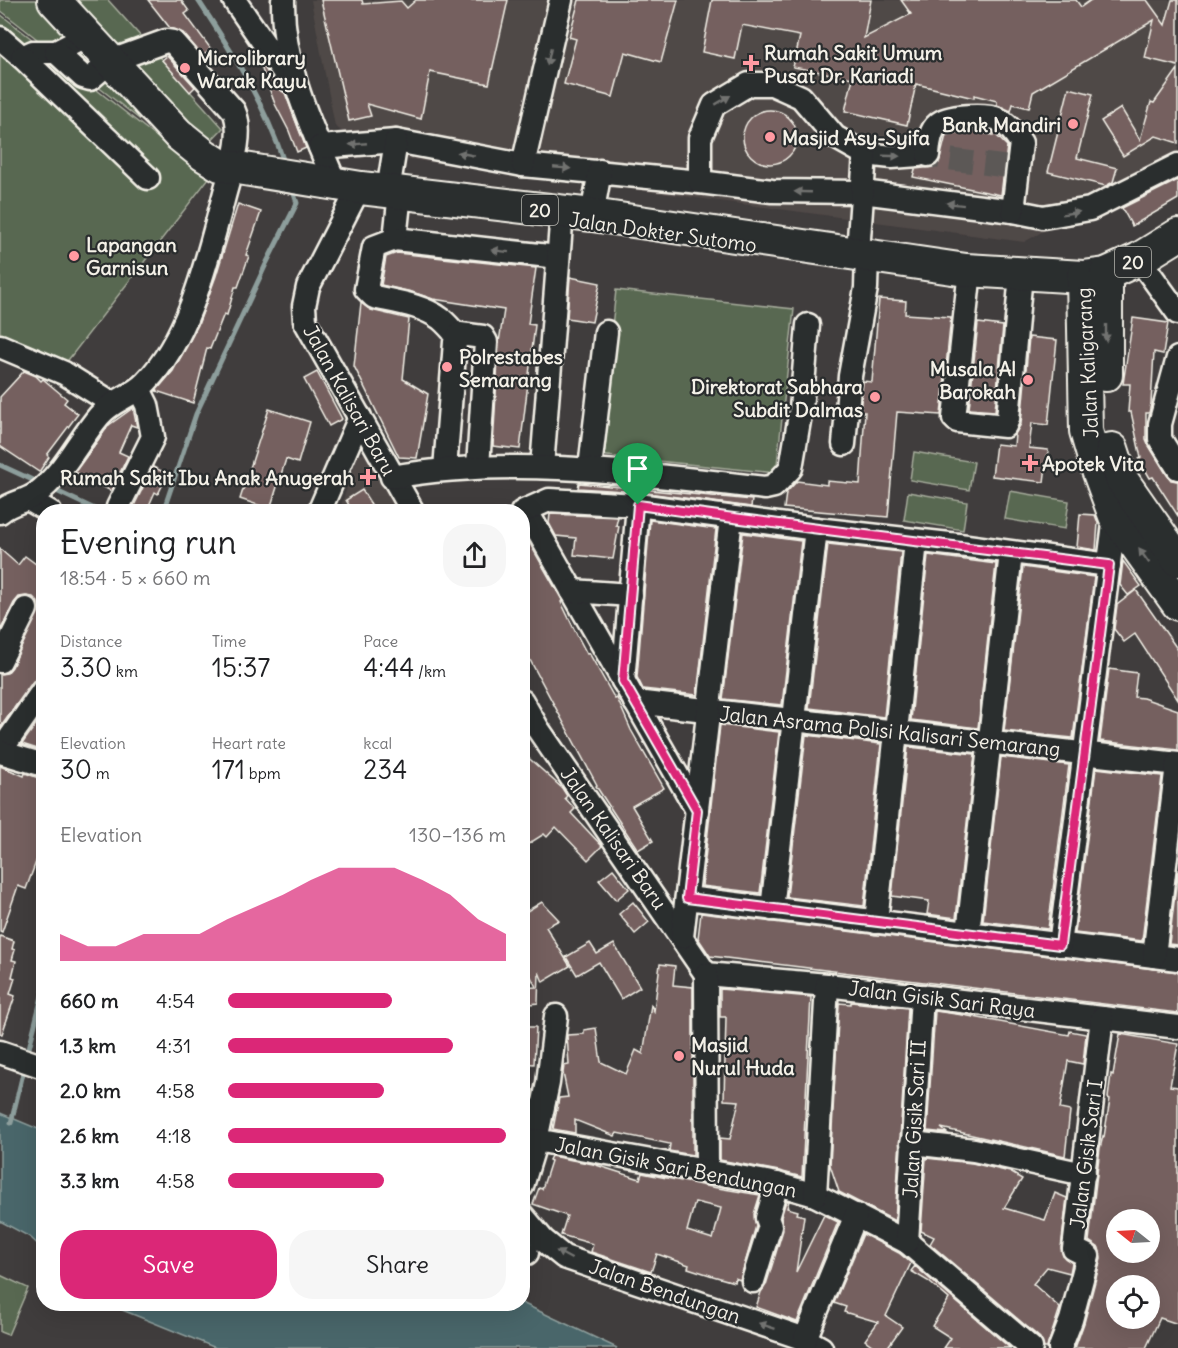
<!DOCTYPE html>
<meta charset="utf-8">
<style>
:root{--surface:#fff;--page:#f6f6f6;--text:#202124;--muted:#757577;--accent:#db2777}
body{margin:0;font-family:Delius,sans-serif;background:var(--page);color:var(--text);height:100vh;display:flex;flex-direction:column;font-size:22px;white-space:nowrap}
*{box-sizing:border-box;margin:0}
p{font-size:20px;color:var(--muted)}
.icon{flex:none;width:33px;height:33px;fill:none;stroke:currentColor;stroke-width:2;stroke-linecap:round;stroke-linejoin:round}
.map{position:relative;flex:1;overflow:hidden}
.drawer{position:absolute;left:36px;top:504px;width:494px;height:807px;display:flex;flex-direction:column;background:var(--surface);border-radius:24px;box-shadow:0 6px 24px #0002}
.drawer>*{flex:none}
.needle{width:39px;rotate:288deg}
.controls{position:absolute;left:1106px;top:1209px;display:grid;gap:12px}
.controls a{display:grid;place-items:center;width:54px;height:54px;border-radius:50%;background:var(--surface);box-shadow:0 6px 24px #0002;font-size:30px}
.pin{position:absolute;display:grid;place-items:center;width:51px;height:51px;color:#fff;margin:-62px -26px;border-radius:50% 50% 50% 0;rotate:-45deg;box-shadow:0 0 6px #0007}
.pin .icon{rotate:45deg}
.round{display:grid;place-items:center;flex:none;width:63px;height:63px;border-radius:24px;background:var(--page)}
.head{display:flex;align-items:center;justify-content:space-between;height:102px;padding:0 24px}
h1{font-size:33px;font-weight:600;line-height:45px}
.stats{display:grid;grid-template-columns:repeat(3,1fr);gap:9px;height:102px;padding:6px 24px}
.stats div{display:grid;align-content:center}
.stats b{font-size:26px;font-weight:600}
.stats small{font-size:16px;font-weight:400}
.stats p{font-size:16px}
.chart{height:168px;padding:12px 24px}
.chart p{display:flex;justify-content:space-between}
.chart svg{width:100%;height:108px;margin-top:6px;fill:var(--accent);opacity:.7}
.action{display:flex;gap:12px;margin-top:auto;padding:12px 24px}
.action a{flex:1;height:69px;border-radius:24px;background:var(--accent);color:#fff;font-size:24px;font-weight:600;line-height:69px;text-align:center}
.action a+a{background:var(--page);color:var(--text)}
ul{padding:0 24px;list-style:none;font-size:20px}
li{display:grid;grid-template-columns:96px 72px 1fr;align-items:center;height:45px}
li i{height:15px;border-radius:8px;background:var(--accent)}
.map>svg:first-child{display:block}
.built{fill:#504847}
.green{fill:#596851;stroke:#a6ac9c;stroke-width:1.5}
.water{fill:#48666a;stroke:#8d9e9c;stroke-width:1.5}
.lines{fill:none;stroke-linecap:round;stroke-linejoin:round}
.stream{stroke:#8d9e9c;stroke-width:5}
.building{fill:#74615f;stroke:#f4f1e8;stroke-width:1.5;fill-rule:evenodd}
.minor-tunnel{stroke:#5b5857;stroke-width:22;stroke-dasharray:22 11;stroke-linecap:butt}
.minor-casing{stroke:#f4f1e8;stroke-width:27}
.highway-casing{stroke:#f4f1e8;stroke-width:36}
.minor{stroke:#2a2d2e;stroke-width:22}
.highway{stroke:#2a2d2e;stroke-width:32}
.oneway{fill:#71726f}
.route-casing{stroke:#fff;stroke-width:12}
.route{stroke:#db2777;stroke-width:8}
.poi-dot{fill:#ff9aa2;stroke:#2a2d2e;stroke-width:2}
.labels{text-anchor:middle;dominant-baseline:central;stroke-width:4.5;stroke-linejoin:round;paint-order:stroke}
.shield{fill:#2a2d2e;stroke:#b7b6b0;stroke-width:1.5}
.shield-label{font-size:18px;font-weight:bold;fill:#f4f1e8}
.poi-label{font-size:20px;font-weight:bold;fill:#f4f1e8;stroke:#2a2d2e;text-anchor:start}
.street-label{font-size:20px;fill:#f4f1e8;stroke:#2a2d2e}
</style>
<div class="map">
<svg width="1178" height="1348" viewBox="0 0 1178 1348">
<rect width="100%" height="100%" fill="#403d3d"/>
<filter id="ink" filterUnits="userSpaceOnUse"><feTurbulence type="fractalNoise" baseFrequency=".0167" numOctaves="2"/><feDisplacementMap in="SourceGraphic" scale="12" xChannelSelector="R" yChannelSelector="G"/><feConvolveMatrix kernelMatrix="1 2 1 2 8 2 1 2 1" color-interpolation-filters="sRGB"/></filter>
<g filter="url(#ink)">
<g class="built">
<path d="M311,0H1178V156L1024,242L371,154L335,126Z"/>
<path d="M372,452L408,512H339L358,455Z"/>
</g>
<g class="green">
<path d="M0,0H45L194,162L0,10Z"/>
<path d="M63,0H108L223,128L203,149Z"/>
<path d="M0,14L209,178L55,377L0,334Z"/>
<path d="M616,290L794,309L776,473L598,455Z"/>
<path d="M914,452L974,462L969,490L910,480Z"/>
<path d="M1010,491L1069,501L1065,529L1005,519Z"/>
<path d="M908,492L967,502L963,530L904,520Z"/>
<path d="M0,1275L28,1288L8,1335L0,1332Z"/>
</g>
<g class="water">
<path d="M0,1113L43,1131V1249L30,1237L0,1221Z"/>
<path d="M522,1303L617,1348H216L120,1309L115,1304Z"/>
</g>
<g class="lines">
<g class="stream">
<path d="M198,0C233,53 265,104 285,165"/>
<path d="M0,465L39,483"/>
<path d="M50,488L101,512"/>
<path d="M163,512L196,414L267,262L297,203L292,188"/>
<path d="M27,1056L44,988"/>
<path d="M11,1123L25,1065"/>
</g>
</g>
<g class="building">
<path d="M148,0H181L189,11L185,14L211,49L202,55L183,33L170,28Z"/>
<path d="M321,0H362L363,4L401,1L407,8L416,0H508L489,84L430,72L421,119L367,104L371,116L349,121Z"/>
<path d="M579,0H678L661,62L625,52L613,97L564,84L576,39L569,37Z"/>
<path d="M712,0H871L864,38L911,14L901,0H1076L1081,7L1091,0H1147L1165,25L1172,0H1178V66L1145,58L1154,20L1033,92L1029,108L1013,104L1011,111L997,105V101L974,95V98L916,84L907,125L845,111L853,78L793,67L800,36L742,25L735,59L702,52Z"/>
<path d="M167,56L195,87L190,92L162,60Z"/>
<path d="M261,63L279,89L285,93L306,148L297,152L289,131L275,104L260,64Z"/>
<path d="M1178,69V143L1156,136L1123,156L1101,121L1121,108L1140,140L1151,102L1154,103Z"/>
<path d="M1069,88L1093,94L1077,158L1117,168L1113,182L1106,186L1048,172Z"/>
<circle cx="770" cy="137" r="27"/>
<path d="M969,130L993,135V132L1007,146L1001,195L913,177L915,169L933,167L939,163L946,135Z"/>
<path d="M1178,180V199L1132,226L1122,208Z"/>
<path d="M238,204L261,212L246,255L249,256L238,287H235L227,315L224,314L210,349L207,348L193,403L156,391L173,371L198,325L216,276Z"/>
<path d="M397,253L536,268L528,324L535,325L520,449L493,446L499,342L504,310L433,299L412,292L381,285L386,257Z"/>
<path d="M570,277L600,283L592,322L567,318Z"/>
<path d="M879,299L906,301L905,314L951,317L941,415L897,412L888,517L784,508L786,493L797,481L827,485V481L860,484L865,412H860L863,381L872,382Z"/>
<path d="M361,303L371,310L409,319L403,379L428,394L417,458L399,457L354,366Z"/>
<path d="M1133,318L1168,323L1163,354L1154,352L1151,404L1149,413H1146V439L1149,446L1167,475L1171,480L1178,481V516L1153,477L1150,478L1139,459L1141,458L1131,412H1128L1130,384H1123Z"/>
<path d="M978,323L1003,326L995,411L969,409Z"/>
<path d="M1029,337L1057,340L1048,425L1032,423L1029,448L1048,450L1044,482L992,476L996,444L1014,446L1015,434L1021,424Z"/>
<path d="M24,371L36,376L41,381L43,379L67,399L64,403L78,414L47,455L49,457L39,472L0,446V397Z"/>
<path d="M317,372L342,419L329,426L304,379Z"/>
<path d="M133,408L137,427L131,425L119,452L128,456L111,491L75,472L109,425Z"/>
<path d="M269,409L310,422L298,463L286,459L270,509L240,499Z"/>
<path d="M153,467L168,474L158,494L155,492L146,512H131Z"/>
<path d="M579,483L752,500L751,507L640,492L578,488Z"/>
<path d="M362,490L376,512H353L346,500Z"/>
<path d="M550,514L618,517L616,525L619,526L613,559L574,555L576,538L556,536L549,523Z"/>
<path d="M1080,514L1095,515L1098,523L1096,550L1077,547Z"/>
<path d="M650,520L716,529L697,695L643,689L637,677Z"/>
<path d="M522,530L562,600L561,602L577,635L587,654L589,653L615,699L617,698L631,730L664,788L632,806L653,841L638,850L596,786L597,785L522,645Z"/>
<path d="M743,533L801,541L782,705L723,699Z"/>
<path d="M828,544L901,552L884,717L809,708Z"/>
<path d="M0,549L18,565L25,556L44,570V676L33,681L0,728V674L7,673L12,667L39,609L38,602L33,597L26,596L19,597L14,603L0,631Z"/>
<path d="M928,555L996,564L978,728L911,720Z"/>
<path d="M1123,561L1141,586L1128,595L1120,585Z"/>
<path d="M1023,567L1094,577L1073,738L1004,731Z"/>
<path d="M1136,590L1178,650V700L1135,634L1124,642L1114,629L1117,605Z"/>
<path d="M1109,669L1137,673L1134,697L1143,698L1178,710V750L1100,741Z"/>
<path d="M44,713V751L22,744Z"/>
<path d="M720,725L779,732L760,893L702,886Z"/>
<path d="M806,735L881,744L864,906L787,897Z"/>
<path d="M908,747L975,754L956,918L927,914L929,901L892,896Z"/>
<path d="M522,752L562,788L567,796L565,798L575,809L571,813L602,846L588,860L556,827L547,837L544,834L522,848Z"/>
<path d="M1001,757L1069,765L1048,929L983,921Z"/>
<path d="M0,766L24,776L25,773L44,780V852L40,851L26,889L18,886L2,932L0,931Z"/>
<path d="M1096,768L1162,776L1142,941L1075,933Z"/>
<path d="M613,869L629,889L616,900L599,880Z"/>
<path d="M1178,869V945L1169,944Z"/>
<path d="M542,902L559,920L546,927L570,966L543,982L539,972L538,1003L522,1005V988L536,987L522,958V914Z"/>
<path d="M633,902L649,922L635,934L619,914Z"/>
<path d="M701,913L1178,972V1013L710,956L698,938Z"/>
<path d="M0,936L14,941L12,949L15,950L12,960L16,961L12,977L15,978L10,994L15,996L2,1034H0Z"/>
<path d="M590,943L597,954L614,944L640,987L621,999L599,962L577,975L566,957Z"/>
<path d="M660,964L675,966L673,985L693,987V1155L669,1151L670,1144L617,1133L615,1136L575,1120V1133L553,1129L559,1098L568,1097L563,1073L564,1066L569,1065L567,1035L584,1034V1030L596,1028L601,1062L626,1074L636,1050L643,1054L651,1005L654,1011Z"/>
<path d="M720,989L811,997L802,1177L779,1171L720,1160V1138L730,1139L739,1101L724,1100L726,1017H720Z"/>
<path d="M851,1002L908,1008L895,1221L839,1192L830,1165L839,1003L851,1004Z"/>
<path d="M935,1011L963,1015L1069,1035L1070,1031L1086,1034L1083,1064L1068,1061L1060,1109L1070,1111L1065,1156L941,1128L947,1133L927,1131Z"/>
<path d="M522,1027H536L534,1064L522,1063Z"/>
<path d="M1120,1034L1178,1044L1170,1086L1178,1087V1324L1160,1318L1146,1348H1075L1084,1323L1101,1259L1099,1248L1089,1241L1100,1148L1103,1136L1104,1137L1110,1099L1108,1098L1111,1074L1113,1075ZM1116,1220H1149V1252H1116ZM1116,1286H1149V1318H1116Z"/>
<path d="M551,1156L593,1164L640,1179L642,1173L706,1186L760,1195L754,1214L756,1226L740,1280L735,1278L734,1282L713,1276L688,1268L689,1265L657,1254L651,1272L591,1252L593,1244L561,1235L567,1216L533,1204L539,1188L542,1189L551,1161L549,1160ZM695,1202L721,1208L713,1239L687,1231Z"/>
<path d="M926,1158L972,1163L1010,1172L1022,1179L1004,1208L1045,1220L1055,1193L1067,1198L1061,1248L1063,1256L1072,1263L1070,1273L1047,1267L1033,1284L1060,1308L1047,1348H1044L1040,1338L930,1244L934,1237L921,1231Z"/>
<path d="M786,1201H789L787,1208L798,1211L797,1214L804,1216L796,1272L824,1215L838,1222L797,1322L756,1307L761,1292L766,1285L783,1230L781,1217Z"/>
<path d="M863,1234L899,1253L911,1263L886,1316L902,1327L887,1348H876L865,1340L878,1322L844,1312L846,1307L834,1303Z"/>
<path d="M915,1266L1010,1348H944L951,1338L932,1326L949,1299L928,1281L911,1271Z"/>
</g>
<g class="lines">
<path class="minor-tunnel" d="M918,155L1009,167"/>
<defs>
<g id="minor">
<path d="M234,0L290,81"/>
<path d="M283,0C282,66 310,123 335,183"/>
<path d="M0,38L22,57L33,52H56L87,36"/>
<path d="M22,57L148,178"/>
<path d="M320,147L396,141L523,165L700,182"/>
<path d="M918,155L892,157L865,154L835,137L801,97L772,84H749L714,105L700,138V182L772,191L862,192L1013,211L1043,217L1090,209L1178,165"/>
<path d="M928,155C929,145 929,131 938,124C947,115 987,114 998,119C1009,125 1015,133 1021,143L1013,211"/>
<path d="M523,165L561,0"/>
<path d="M359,188L308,287L304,306L305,321L413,512"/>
<path d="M388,191L396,141"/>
<path d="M400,193L395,239L558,257"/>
<path d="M592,215L600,171"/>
<path d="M395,239L374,247L366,289L374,297C396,302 422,305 441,319C447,324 453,331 458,337"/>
<path d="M856,253L859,238L865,154"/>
<path d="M1139,259L1178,313"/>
<path d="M970,270L954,418L957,421L1005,426L1008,419L1021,274"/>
<path d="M0,346L64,373L112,403"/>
<path d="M1178,358L1160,424V439L1178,468"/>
<path d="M844,444L850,376L866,288L867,255"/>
<path d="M542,467L562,212"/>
<path d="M590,468L606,332"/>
<path d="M445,469L455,342L460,334L483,337L486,342L478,467"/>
<path d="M392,477C516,455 641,474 765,488L774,486L791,468L801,409L808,325"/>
<path d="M28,499L50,512"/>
<path d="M118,507L153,437L147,405L139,389"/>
<path d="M526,510L697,810"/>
<path d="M0,512C11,502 25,502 36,494C63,474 78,441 99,416C112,400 132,397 146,382C190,337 207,259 223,200C229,175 245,135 234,111L173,42L166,41L111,61L90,79L83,77L56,52"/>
<path d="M319,512L360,417"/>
<path d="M522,512L549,500L638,505L816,529L967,546L1109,565"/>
<path d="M572,591L631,595"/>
<path d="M0,661L26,609"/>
<path d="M623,681L638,505"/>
<path d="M522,701L538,729L706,974"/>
<path d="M635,702L1178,764"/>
<path d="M0,752L44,689"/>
<path d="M0,752L44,765"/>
<path d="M687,898L1178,959"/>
<path d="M772,909L816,529"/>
<path d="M876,922L916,541"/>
<path d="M968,933L1011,553"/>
<path d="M682,937L731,518"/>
<path d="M1060,945L1115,516"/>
<path d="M1154,956L1177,764"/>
<path d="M706,974L827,985L1178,1027"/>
<path d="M706,974L707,1173"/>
<path d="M0,1052L44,1067"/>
<path d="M536,1140L548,1083L556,1016"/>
<path d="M912,1143L974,1150L1084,1174"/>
<path d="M522,1186L536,1140L777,1184L815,1195L907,1242L1031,1348"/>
<path d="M815,1195L827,985"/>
<path d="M522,1215L543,1240L564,1257L805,1339L821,1348"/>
<path d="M907,1242L922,996"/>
<path d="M522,1251L527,1253"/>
<path d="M753,1281L770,1226L767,1218L777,1184"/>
<path d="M805,1339L856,1215"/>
<path d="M1060,1348L1071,1320L1088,1256L1074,1249L1102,1018"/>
</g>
<g id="highway">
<path d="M54,0L178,134L204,155L220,165L361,188L592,215L966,270L1083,277L1106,274L1139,259L1178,235"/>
<path d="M1083,277L1086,431L1095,462L1115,516L1178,604"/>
<path d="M1106,375V274"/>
<path d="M1112,449L1122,480L1178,560"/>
</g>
</defs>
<use href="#minor" class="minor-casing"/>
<use href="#highway" class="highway-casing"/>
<use href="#minor" class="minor"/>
<use href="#highway" class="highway"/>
</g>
<defs><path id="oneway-solid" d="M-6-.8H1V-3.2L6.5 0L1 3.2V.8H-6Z" transform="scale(1.5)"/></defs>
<g class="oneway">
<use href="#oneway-solid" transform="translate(549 57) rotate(102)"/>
<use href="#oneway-solid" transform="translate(723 100) rotate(-31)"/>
<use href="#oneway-solid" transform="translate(358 144) rotate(175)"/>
<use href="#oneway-solid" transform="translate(466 154) rotate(-169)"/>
<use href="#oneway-solid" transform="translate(891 156) rotate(2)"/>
<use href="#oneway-solid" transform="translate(562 168) rotate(5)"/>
<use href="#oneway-solid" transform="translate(803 192) rotate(-178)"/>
<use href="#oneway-solid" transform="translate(955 204) rotate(-173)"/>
<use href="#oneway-solid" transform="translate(1071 213) rotate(-9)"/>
<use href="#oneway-solid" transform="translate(500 251) rotate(-173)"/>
<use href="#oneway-solid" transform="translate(1106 333) rotate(90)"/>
<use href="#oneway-solid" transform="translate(1144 556) rotate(-126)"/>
<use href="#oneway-solid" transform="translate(564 1255) rotate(-152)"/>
<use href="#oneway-solid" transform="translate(767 1326) rotate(-161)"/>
</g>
</g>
<g class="lines" filter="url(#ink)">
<defs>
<path id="route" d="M638,505C795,527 952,546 1109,565L1060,945L687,898L697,810L623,681Z"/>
</defs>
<use href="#route" class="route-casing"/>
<use href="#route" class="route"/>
</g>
<g class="poi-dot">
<path d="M748 54h6v6h6v6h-6v6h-6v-6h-6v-6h6z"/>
<circle cx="185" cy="68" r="6"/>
<circle cx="1073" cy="124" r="6"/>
<circle cx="770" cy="137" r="6"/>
<circle cx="74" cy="256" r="6"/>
<circle cx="447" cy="367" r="6"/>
<circle cx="1028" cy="380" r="6"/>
<circle cx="875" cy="397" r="6"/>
<path d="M1027 454h6v6h6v6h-6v6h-6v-6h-6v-6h6z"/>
<path d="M365 468h6v6h6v6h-6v6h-6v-6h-6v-6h6z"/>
<circle cx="679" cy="1056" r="6"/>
</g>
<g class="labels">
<g class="shield">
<rect x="522" y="195" width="36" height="30" rx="4.5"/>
<rect x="1115" y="247" width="36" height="30" rx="4.5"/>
</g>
<g class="shield-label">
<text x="540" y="210">20</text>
<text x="1133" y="262">20</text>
</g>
<g class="poi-label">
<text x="764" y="52">Rumah Sakit Umum<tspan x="764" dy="23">Pusat Dr. Kariadi</tspan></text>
<text x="197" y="57">Microlibrary<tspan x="197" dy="23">Warak Kayu</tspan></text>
<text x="1061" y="124" text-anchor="end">Bank Mandiri</text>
<text x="782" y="137">Masjid Asy-Syifa</text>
<text x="86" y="244">Lapangan<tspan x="86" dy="23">Garnisun</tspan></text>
<text x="459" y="356">Polrestabes<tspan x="459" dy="23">Semarang</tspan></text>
<text x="1016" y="368" text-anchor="end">Musala Al<tspan x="1016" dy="23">Barokah</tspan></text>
<text x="863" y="386" text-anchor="end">Direktorat Sabhara<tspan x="863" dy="23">Subdit Dalmas</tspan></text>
<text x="1042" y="463">Apotek Vita</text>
<text x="354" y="477" text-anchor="end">Rumah Sakit Ibu Anak Anugerah</text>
<text x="691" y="1044">Masjid<tspan x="691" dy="23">Nurul Huda</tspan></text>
</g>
<g class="street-label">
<text transform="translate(663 232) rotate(8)">Jalan Dokter Sutomo</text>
<text transform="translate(1087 363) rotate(-93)">Jalan Kaligarang</text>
<text transform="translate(350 400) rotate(61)">Jalan Kalisari Baru</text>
<text transform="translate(890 731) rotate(6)">Jalan Asrama Polisi Kalisari Semarang</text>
<text transform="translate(614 838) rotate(55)">Jalan Kalisari Baru</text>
<text transform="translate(942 999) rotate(7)">Jalan Gisik Sari Raya</text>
<text transform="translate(914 1119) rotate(-87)">Jalan Gisik Sari II</text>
<text transform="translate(1086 1154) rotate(-83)">Jalan Gisik Sari I</text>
<text transform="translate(676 1167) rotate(11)">Jalan Gisik Sari Bendungan</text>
<text transform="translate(665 1291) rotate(19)">Jalan Bendungan</text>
</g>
</g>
</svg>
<div class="controls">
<a><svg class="needle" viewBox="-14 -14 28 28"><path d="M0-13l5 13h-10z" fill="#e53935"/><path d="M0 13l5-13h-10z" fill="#757577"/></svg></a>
<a><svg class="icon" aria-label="locate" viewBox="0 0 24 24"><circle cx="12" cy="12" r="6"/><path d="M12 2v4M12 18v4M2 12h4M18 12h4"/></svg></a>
</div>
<div class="pin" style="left:638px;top:505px;background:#1e9e55"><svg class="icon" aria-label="arrive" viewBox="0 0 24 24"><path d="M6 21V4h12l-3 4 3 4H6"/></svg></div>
<section class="drawer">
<div class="head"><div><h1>Evening run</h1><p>18:54 · 5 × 660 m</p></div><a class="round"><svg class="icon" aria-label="share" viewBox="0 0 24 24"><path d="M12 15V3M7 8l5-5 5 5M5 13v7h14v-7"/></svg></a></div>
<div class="stats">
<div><p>Distance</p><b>3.30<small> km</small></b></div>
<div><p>Time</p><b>15:37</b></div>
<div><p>Pace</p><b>4:44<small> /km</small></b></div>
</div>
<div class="stats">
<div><p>Elevation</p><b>30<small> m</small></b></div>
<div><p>Heart rate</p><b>171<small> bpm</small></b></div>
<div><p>kcal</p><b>234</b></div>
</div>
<div class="chart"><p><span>Elevation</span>130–136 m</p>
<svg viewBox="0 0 160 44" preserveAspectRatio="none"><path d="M0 44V33L10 38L20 38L30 33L40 33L50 33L60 27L70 22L80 17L90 11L100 6L110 6L120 6L130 11L140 17L150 27L160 33V44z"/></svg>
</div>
<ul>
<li><b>660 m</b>4:54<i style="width:59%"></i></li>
<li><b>1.3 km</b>4:31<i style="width:81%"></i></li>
<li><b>2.0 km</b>4:58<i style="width:56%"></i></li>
<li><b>2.6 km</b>4:18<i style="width:100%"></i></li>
<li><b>3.3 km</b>4:58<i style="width:56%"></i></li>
</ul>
<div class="action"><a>Save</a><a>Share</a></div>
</section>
</div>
